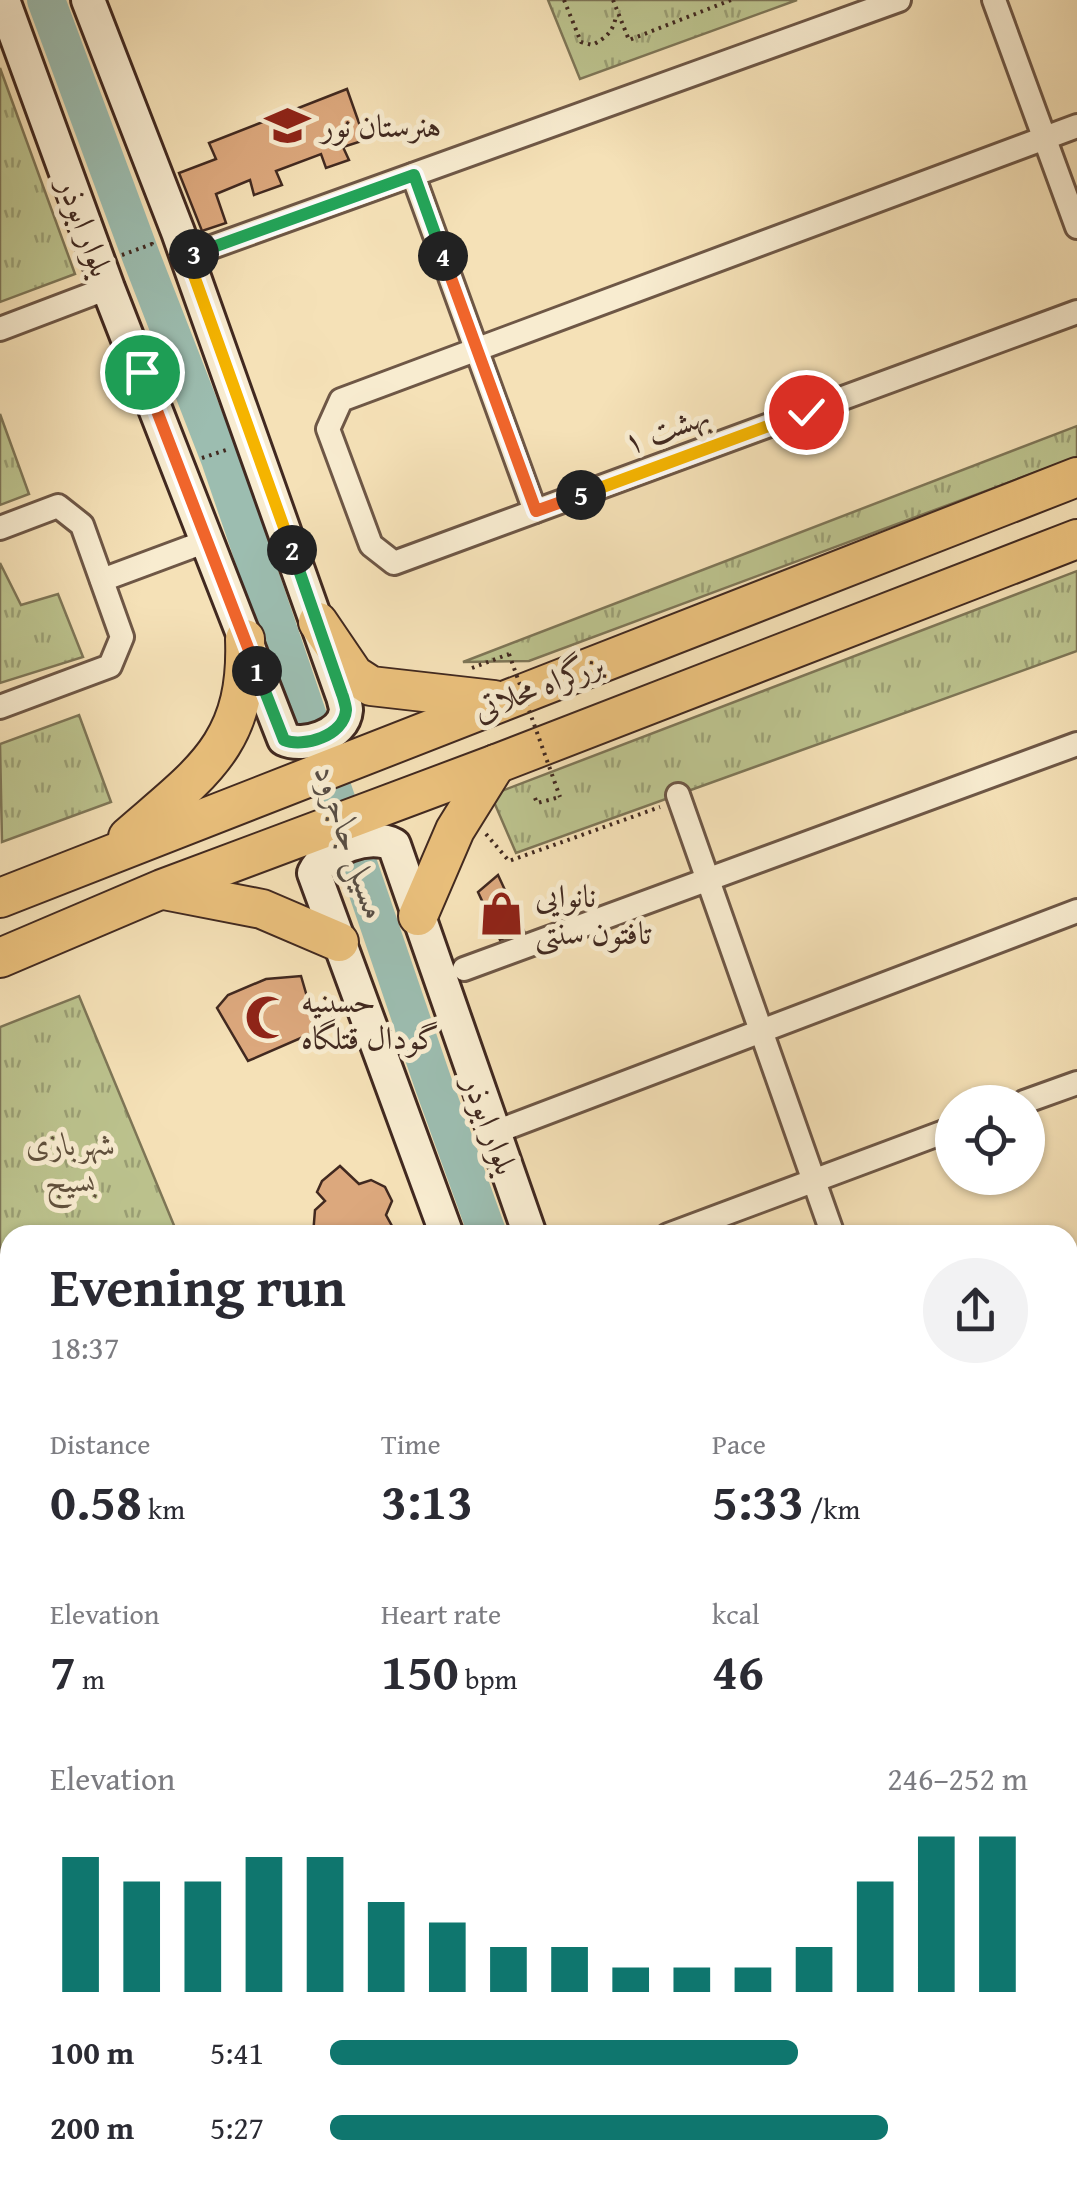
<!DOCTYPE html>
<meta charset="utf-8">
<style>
:root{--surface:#fff;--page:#f2f2f3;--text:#2b2b33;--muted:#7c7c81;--accent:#0f766e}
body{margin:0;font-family:"Gentium Book Plus",Amiri,serif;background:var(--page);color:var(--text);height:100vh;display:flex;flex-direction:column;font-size:38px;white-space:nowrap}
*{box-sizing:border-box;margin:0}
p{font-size:32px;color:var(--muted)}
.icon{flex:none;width:55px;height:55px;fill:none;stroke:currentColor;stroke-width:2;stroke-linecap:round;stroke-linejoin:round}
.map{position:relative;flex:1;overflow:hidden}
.sheet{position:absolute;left:0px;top:1225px;width:1078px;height:962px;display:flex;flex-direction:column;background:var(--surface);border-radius:30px 30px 0 0;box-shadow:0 2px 8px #0004}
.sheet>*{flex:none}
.controls{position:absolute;left:935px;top:1085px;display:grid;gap:20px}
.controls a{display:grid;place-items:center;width:110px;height:110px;border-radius:50%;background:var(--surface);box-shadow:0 2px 8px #0004;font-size:50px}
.pin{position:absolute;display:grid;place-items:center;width:85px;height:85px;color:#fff;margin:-42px;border:5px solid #fff;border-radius:50%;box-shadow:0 2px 10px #0007}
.km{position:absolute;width:50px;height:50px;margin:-25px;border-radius:50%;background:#222;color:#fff;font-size:28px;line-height:50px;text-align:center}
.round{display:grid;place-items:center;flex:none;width:105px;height:105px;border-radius:52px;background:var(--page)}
.headline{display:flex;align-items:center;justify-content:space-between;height:170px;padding:0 50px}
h1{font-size:55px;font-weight:700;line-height:75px}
.metrics{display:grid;grid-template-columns:repeat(3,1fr);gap:15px;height:170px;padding:10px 50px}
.metrics div{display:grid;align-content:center}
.metrics b{font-size:50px;font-weight:700}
.metrics small{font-size:28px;font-weight:400}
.metrics p{font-size:28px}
.chart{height:280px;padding:20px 50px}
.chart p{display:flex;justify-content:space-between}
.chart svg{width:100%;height:180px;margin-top:10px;stroke:var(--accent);stroke-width:6}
ul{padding:0 50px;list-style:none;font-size:32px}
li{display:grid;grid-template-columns:160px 120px 1fr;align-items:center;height:75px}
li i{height:25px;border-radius:12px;background:var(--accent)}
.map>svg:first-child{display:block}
.grass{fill:url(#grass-tufts);stroke:#7e7657;stroke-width:2.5}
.pitch{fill:#bcc38e;stroke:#7e7657;stroke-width:2.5}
.water{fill:#9cbdb0;stroke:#788276;stroke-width:2.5}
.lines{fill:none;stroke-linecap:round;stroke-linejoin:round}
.river{stroke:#9cbdb0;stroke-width:38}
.building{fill:#dca87d;stroke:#412920;stroke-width:2.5}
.service-casing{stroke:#6e5746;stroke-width:16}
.minor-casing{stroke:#6e5746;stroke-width:28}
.tertiary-casing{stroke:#6e5746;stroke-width:32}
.secondary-casing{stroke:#412920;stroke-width:38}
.trunk-casing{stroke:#412920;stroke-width:42}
.path{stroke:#412920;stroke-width:4;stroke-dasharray:2.5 5;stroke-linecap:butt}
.service{stroke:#f8ecd0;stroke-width:11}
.minor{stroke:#f8ecd0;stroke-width:22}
.tertiary{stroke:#f8ecd0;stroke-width:28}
.secondary{stroke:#f8ecd0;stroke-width:32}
.trunk{stroke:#eac07c;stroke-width:38}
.path-bridge{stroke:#412920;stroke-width:4;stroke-dasharray:2.5 5;stroke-linecap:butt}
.split-1-casing{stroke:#fff;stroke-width:20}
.split-2-casing{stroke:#fff;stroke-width:20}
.split-3-casing{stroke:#fff;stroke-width:20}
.split-4-casing{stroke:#fff;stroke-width:20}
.split-5-casing{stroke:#fff;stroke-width:20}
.split-6-casing{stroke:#fff;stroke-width:20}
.split-1{stroke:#f0652b;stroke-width:12}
.split-2{stroke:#22a559;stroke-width:12}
.split-3{stroke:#f5b400;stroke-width:12}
.split-4{stroke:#22a559;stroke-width:12}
.split-5{stroke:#f0652b;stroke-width:12}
.split-6{stroke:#f5b400;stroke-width:12}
.labels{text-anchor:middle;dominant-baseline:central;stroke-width:10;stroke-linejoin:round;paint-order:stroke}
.poi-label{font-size:32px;fill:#412920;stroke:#f8ecd0;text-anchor:start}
.street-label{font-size:32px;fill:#412920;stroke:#f8ecd0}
.park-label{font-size:32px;font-style:italic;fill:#60503c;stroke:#f8ecd0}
.water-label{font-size:35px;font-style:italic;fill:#584e44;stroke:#f8ecd0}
</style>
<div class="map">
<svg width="1077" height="2186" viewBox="0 0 1077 2186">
<defs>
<pattern id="grass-tufts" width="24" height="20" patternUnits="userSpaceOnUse" patternTransform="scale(2.5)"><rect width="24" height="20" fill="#bcc38e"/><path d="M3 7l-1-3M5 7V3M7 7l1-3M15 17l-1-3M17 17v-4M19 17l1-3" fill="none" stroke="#9a9e74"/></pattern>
</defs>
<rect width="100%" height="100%" fill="#f5e1b7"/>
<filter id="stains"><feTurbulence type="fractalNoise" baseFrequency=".002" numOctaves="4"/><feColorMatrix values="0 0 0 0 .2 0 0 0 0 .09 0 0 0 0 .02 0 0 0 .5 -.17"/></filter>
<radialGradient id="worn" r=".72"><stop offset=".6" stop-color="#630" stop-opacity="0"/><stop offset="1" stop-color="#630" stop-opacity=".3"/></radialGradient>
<g class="grass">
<path d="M548,0H797L580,79Z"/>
<path d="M0,68L75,274L0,302Z"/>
<path d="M0,414L29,494L0,505Z"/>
<path d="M1077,426V457L529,661L463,662Z"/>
<path d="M0,563L21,605L58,594L83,657L0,683Z"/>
<path d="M1077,571V651L516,853L491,795Z"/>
<path d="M79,715L111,802L2,842L0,744Z"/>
<path d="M79,996L178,1235H10V1848L0,1852V1027Z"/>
<path d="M0,2063L10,2080V2178H64L69,2186H0Z"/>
</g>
<g class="pitch">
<path d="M7,1882L10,1888V2037L0,2019V1885Z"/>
<path d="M184,2178H329L306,2186H188Z"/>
</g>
<path class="water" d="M10,1650V1743L0,1745V1654Z"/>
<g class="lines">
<g class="river">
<path d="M46,0L142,259L220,459L434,1086L488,1235"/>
<path d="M838,2178L841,2186"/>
</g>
</g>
<g class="building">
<path d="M347,89L365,140L343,147L349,160L326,168L321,154L276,171L282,185L254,195L250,180L216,194L226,223L202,231L179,173L216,159L209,143Z"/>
<path d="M498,875L524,931L500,940L478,892Z"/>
<path d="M301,976L317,1031L248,1061L217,1008L228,995L266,979Z"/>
<path d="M340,1166L359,1184L371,1180L385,1187L392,1201L386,1215L392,1226L382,1235H313L315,1210L325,1201L317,1192L322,1181Z"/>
</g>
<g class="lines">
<defs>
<g id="service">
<path d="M1068,2128L1077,2127"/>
<path d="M945,2186L957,2178"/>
</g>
<g id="minor">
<path d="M994,0L1077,227"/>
<path d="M1077,126L341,400L328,429L371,545L394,563L1077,312"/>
<path d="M413,175L535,511"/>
<path d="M187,256L899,0"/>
<path d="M0,329L108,288"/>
<path d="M0,528L58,506L82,525L122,637L110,666L0,707"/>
<path d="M102,580L207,541"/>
<path d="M678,795L833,1235"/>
<path d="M464,969L1077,744"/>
<path d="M1024,1102L1077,1083"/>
<path d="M493,1133L1077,911"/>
<path d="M668,1235L952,1129"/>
<path d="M1068,1281L1077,1277"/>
<path d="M1068,1470L1077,1467"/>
<path d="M1068,1595L1077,1592"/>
<path d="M1068,1770L1077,1767"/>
</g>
<path id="tertiary" d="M554,2186L576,2178"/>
<g id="secondary">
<path d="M3,0L108,288L284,739C303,748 344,736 346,710C346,707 343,696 342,694L178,232L88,0"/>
<path d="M447,1235L314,873C326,848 370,832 394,845L530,1235"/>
<path d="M1068,1950L1077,1947"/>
<path d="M1068,1997L1077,1993"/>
<path d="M794,2178L798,2186"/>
<path d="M877,2178L881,2186"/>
</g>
<g id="trunk">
<path d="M318,622L354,675L371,686L494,700"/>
<path d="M128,837C201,773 249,745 245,639"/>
<path d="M164,890L262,909L339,942"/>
<path d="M0,898L1077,477"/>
<path d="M418,916L455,830L496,764"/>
<path d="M0,958L162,889L496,764L1077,539"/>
</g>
</defs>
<use href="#service" class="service-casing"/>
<use href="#minor" class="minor-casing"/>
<use href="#tertiary" class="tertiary-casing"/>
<use href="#secondary" class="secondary-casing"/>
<use href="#trunk" class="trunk-casing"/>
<g class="path">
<path d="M564,0L581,42L592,45C606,38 614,31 616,15"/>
<path d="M613,0L629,40L731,0"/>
<path d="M122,255L152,244V248"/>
<path d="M202,458L226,450"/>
<path d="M472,668L509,654"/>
<path d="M535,798L537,803L560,797"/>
<path d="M486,834L509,861L660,807"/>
<path d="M0,2105L10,2124"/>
<path d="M0,2178L5,2186"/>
<path d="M38,2178L43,2186"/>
</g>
<use href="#service" class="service"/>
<use href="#minor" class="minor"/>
<use href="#tertiary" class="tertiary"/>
<use href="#secondary" class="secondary"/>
<use href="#trunk" class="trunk"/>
<path class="path-bridge" d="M509,654L560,797"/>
</g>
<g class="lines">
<defs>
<path id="split-1" d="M142,372L257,671"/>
<path id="split-2" d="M257,671L284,740C303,748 344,736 346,710C346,707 343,696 342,694L292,550"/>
<path id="split-3" d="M194,254L187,256L292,550"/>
<path id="split-4" d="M194,254L414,175L443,256"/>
<path id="split-5" d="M443,256L536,511L581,495"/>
<path id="split-6" d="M581,495L806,412"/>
</defs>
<use href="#split-1" class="split-1-casing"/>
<use href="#split-2" class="split-2-casing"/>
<use href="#split-3" class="split-3-casing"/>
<use href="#split-4" class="split-4-casing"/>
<use href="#split-5" class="split-5-casing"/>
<use href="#split-6" class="split-6-casing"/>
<use href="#split-1" class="split-1"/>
<use href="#split-2" class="split-2"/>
<use href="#split-3" class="split-3"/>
<use href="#split-4" class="split-4"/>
<use href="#split-5" class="split-5"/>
<use href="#split-6" class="split-6"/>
</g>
<defs>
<symbol id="school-bare" viewBox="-9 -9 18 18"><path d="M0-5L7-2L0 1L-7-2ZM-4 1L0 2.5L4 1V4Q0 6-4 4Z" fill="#8f2418" stroke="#f8ecd0" stroke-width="2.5" paint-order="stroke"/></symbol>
<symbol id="shop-bare" viewBox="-9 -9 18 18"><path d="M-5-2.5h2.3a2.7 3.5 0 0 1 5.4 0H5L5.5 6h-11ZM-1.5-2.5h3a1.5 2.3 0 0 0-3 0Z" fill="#8f2418" stroke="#f8ecd0" stroke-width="2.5" paint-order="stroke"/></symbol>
<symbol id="mosque-bare" viewBox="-9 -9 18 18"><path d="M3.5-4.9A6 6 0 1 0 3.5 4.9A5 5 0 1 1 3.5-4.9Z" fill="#8f2418" stroke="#f8ecd0" stroke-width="2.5" paint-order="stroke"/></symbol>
</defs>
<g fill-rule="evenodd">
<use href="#school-bare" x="256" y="94" width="63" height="63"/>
<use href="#shop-bare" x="470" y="882" width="63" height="63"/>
<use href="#mosque-bare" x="236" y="986" width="63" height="63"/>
</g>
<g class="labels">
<g class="poi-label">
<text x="321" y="125">هنرستان نور</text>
<text x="535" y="895">نانوایی<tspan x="535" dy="37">تافتون سنتی</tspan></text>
<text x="301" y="1000">حسینیه<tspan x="301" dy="37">گودال قتلگاه</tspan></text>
</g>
<g class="street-label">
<text transform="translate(86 227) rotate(70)">بلوار ابوذر</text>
<text transform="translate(666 428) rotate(-20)">بهشت ۱</text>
<text transform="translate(538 686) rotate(-21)">بزرگراه محلاتی</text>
<text transform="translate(491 1125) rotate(70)">بلوار ابوذر</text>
</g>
<g class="park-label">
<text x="71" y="1143">شهربازی<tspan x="71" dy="37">بسیج</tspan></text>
</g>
<g class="water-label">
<text transform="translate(352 842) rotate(71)">مسیل جاجرود</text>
</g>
</g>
<rect width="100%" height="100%" filter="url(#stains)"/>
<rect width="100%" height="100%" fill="url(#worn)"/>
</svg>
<div class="controls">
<a><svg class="icon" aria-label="locate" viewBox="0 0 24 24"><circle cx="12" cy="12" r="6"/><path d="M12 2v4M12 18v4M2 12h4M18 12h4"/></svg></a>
</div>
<div class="pin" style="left:142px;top:372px;background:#1e9e55"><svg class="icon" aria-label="arrive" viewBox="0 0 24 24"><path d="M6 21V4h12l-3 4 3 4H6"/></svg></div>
<div class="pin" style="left:806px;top:412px;background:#d93025"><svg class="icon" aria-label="check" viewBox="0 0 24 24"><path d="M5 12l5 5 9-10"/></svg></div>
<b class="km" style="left:257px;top:671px">1</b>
<b class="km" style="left:292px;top:550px">2</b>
<b class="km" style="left:194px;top:254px">3</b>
<b class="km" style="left:443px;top:256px">4</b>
<b class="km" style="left:581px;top:495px">5</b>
<section class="sheet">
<div class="headline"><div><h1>Evening run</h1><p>18:37</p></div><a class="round"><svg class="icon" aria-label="share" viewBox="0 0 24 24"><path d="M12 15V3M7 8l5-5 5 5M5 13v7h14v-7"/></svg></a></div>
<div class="metrics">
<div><p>Distance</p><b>0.58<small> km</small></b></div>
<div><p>Time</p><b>3:13</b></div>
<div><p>Pace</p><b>5:33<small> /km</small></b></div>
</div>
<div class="metrics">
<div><p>Elevation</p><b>7<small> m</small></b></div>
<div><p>Heart rate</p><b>150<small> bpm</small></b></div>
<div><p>kcal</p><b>46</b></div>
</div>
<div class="chart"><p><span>Elevation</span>246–252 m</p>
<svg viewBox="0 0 160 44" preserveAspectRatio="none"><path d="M5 44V11M15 44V17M25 44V17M35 44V11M45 44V11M55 44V22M65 44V27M75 44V33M85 44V33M95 44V38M105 44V38M115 44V38M125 44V33M135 44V17M145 44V6M155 44V6"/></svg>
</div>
<ul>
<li><b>100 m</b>5:41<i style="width:67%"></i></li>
<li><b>200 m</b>5:27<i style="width:80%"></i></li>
</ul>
</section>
</div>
